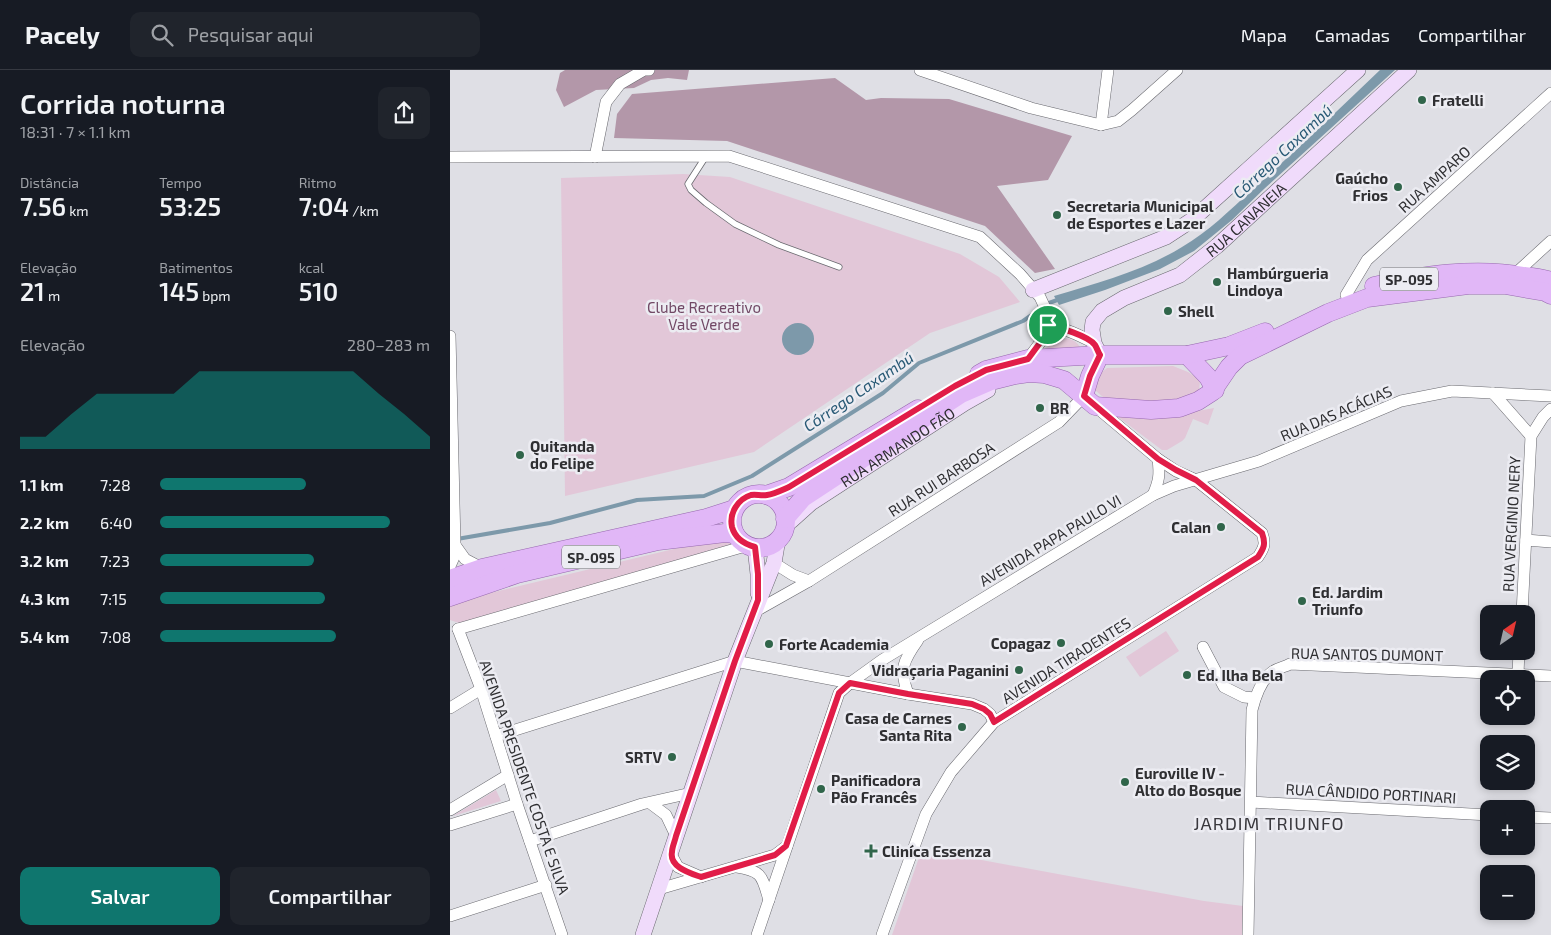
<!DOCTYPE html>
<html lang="pt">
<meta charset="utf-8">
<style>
:root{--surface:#171b24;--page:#20242c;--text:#f1f3f6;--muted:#9ea1a6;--line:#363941;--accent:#0f766e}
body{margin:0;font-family:"Exo 2",sans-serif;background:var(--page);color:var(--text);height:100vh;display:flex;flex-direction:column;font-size:19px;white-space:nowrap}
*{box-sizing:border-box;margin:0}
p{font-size:16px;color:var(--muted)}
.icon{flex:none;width:28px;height:28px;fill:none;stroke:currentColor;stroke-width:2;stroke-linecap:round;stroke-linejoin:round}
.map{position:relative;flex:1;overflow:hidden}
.side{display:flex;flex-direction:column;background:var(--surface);width:450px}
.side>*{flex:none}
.needle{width:32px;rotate:34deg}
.buttons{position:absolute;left:1030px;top:535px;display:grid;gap:10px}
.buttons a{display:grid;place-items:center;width:55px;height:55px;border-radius:10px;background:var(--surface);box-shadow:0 2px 8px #0003;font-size:25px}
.pin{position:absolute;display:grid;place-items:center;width:42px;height:42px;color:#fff;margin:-21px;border:2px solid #fff;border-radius:50%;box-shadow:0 1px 5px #0007}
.round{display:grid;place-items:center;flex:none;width:52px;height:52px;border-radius:10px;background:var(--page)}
.overview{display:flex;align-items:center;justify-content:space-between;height:85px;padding:0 20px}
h1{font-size:28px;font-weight:600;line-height:38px}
.stats{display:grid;grid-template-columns:repeat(3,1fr);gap:8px;height:85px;padding:5px 20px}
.stats div{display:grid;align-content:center}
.stats b{font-size:25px;font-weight:600}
.stats small{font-size:14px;font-weight:400}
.stats p{font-size:14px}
.chart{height:140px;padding:10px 20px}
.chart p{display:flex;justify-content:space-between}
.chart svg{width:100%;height:90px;margin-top:5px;fill:var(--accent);opacity:.7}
.button{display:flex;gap:10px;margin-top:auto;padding:10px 20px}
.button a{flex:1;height:58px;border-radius:10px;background:var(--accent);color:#fff;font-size:20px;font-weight:600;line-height:58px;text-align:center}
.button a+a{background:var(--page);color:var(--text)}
ul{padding:0 20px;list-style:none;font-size:16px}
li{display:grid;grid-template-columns:80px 60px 1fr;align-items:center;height:38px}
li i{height:12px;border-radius:6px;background:var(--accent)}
header{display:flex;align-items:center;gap:30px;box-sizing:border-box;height:70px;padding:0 25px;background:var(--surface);border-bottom:1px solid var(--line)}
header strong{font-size:24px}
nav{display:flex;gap:28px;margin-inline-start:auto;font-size:18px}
.search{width:350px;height:45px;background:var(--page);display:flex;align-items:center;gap:12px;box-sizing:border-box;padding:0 18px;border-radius:10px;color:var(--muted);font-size:19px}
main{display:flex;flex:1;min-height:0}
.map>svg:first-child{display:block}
.green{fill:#e2c7d8}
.forest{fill:#b397a9}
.water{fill:#7d99aa}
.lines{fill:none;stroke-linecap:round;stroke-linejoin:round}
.stream{stroke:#7d99aa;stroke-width:4}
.lane-casing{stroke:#69696f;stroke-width:7}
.street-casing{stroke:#69696f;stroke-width:12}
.secondary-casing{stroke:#69696f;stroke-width:16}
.primary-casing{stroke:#9668ae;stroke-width:19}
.lane{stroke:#fff;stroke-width:5.5}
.street{stroke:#fff;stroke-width:11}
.secondary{stroke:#f0dbfb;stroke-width:15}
.primary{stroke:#e1b7f7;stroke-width:18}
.route-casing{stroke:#fff;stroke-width:10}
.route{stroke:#e11d48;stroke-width:6}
.poi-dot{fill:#30654a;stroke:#ececf2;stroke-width:2}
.labels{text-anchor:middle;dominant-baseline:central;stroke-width:5;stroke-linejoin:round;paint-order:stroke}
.shield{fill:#ececf2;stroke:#68686c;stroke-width:1}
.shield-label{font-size:14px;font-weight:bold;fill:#2f2f32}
.poi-label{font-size:15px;font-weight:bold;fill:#2f2f32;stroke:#ececf2;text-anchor:start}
.street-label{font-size:15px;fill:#2f2f32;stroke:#ececf2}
.park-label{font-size:15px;fill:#714865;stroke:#ececf2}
.water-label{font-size:16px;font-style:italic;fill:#285975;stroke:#ececf2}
.quarter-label{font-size:18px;letter-spacing:1px;fill:#39383d;stroke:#ececf2}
</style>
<header>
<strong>Pacely</strong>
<div class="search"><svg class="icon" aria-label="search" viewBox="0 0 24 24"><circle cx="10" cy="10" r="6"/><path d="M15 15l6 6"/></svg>Pesquisar aqui</div>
<nav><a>Mapa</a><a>Camadas</a><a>Compartilhar</a></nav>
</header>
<main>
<section class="side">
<div class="overview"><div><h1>Corrida noturna</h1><p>18:31 · 7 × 1.1 km</p></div><a class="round"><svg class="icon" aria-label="share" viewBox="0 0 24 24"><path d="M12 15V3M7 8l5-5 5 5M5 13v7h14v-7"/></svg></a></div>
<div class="stats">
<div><p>Distância</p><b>7.56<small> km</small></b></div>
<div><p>Tempo</p><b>53:25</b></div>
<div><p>Ritmo</p><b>7:04<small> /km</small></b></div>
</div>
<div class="stats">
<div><p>Elevação</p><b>21<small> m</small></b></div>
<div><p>Batimentos</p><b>145<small> bpm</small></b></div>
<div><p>kcal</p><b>510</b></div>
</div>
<div class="chart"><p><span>Elevação</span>280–283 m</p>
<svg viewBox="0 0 160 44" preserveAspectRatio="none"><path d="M0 44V38L10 38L20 27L30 17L40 17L50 17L60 17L70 6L80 6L90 6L100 6L110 6L120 6L130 6L140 17L150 27L160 38V44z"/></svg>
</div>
<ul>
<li><b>1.1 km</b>7:28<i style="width:54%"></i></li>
<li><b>2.2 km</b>6:40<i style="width:85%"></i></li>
<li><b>3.2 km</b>7:23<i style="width:57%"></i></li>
<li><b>4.3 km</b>7:15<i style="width:61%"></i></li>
<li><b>5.4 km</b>7:08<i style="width:65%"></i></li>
</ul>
<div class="button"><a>Salvar</a><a>Compartilhar</a></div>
</section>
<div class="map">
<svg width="1101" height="865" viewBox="0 0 1101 865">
<rect width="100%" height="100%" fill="#dfdfe5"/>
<g class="green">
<path d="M233,104L280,107L510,184L549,207L570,232L480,263L304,382L115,426L111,108Z"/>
<path d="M607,268C617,268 624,268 630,277L629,280L589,282L597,277Z"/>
<path d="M723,296L738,302L750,310L749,322L737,328L716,333L661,330L653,327L645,320C646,310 649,304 657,298Z"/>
<path d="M764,338L758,355L743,349L735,368L732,371L717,380H712L664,344L726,345Z"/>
<path d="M277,470L288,475L12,554L0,550V533L7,531L257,471Z"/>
<path d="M716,561L729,581L690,607L676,587Z"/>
<path d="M46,720L51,731L3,746Z"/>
<path d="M472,779L754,831L793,836L792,865H442Z"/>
</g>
<g class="forest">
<path d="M115,0H239L237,10L218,8L201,10L184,18L146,20L114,37L106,20L110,3Z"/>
<path d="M385,8L416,30L431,28L499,29L622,66L598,110L547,116L605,199L585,203L535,156L277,71L164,68L167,44L182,24Z"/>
</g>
<g class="water">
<path d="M930,0H945L814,119L782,150L744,181L710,199L655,220L609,235L604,226C647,213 693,201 732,177C758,162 780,140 802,120C846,81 888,40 930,0Z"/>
<circle cx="348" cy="269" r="16"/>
</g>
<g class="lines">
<path class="stream" d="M7,469L100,453L187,430L254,426L302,406L433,323L469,293L573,251L599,233L610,229"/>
<defs>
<path id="lane" d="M256,86L238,114L241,120L256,133L285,154L329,175L389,197"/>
<g id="street">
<path d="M470,0L581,38L651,55L668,51L682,40L727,0"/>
<path d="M651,55L658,0"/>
<path d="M0,87L279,86L530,167L570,204L590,227L597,242L598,255L595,266L578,289"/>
<path d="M145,87L156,32L170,14L194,0H199"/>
<path d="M1065,204L1101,171"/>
<path d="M896,225L917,190L1101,23"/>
<path d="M598,255C615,258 629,265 644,273"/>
<path d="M0,266L5,475L4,487L0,496"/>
<path d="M1043,323L1081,366"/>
<path d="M703,425C709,411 710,405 708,389"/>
<path d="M1076,470L1101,472"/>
<path d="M5,475L15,489L32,498"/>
<path d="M324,493L343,505L359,511"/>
<path d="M304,542L359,511L609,352L634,326"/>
<path d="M1072,544L1081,366L1093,347L1101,339"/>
<path d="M8,559L31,619L67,734L112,865"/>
<path d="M8,559L299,475"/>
<path d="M753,577L774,617L794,627L805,628"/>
<path d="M1068,604L1069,581"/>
<path d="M458,624C449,599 453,591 468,570"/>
<path d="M0,638L31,619"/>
<path d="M46,666L285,591L458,624L522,634L534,639L540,644L544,652"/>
<path d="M801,732L1039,745"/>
<path d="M200,733L216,745L226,766"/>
<path d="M0,740L58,705"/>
<path d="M1076,747L1101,748"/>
<path d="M0,755L67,734"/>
<path d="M80,771L192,734L241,723"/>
<path d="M221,784L228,797L251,807"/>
<path d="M287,797C313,801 312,807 319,830"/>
<path d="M209,819L325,785L337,776"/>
<path d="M0,846L96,815"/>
<path d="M307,865L389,623L400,613L432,590L703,425L724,416L809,391L951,331L1002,321L1101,326"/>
<path d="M432,865L476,744L501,702L544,652L808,487C814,478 816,474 812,463L746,410L726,401L708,389L646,337"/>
<path d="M798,865L802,640C805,628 811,610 822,602C827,598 835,597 840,594L1101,606"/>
</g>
<g id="secondary">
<path d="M583,220L716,167L742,150L908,0"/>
<path id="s1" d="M650,285L644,273L642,260L643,252L652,241L674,228L730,205L767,176L959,0"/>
<path id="s2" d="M341,451L361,433L515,333L538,320"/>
<path d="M305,477L308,504V523"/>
<path d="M193,865L285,591L324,493L328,469"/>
</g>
<g id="primary">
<path d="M924,216C974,205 1023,197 1074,206C1083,207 1092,208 1101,211"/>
<path d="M737,285L758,307L765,320"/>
<path d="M529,304L536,300L578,289L650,285H737L779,276L815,262"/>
<path d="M634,326L640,306L650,285"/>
<circle cx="309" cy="451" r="27"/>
<path d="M316,425L339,417L468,339"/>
<path d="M335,449L353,428L511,324L541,311L565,305L579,303L594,304L614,310L645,336L701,340L729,338L748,331L762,322L779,297L790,286L878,243L917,228L1018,215H1055L1095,222L1101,225"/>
<path d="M0,509L32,498L256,448L284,439"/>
<path d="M0,527L67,504L208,471L275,463L285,464"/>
</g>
</defs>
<use href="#lane" class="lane-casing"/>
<use href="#street" class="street-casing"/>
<use href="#secondary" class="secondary-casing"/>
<use href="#primary" class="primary-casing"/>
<use href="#lane" class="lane"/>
<use href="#street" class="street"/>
<use href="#secondary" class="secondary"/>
<use href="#primary" class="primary"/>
</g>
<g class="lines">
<defs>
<path id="route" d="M598,255C608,257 639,266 645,275C647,278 648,282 650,285L640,306L634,326L708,389L726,400L746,410L812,463C816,474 814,478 808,487L544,652L540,644L534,639L522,634L458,624L400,613L389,623L336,776L325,785L251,807C240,803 219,797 222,782C222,777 225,771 226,766L285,591L308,530V504L305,477C294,474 285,468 282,457C279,443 288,429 301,425C306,424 311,426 317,425C324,424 332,420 339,417L505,316L536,300L578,289L595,266Z"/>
</defs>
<use href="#route" class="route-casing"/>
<use href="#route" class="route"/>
</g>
<g class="poi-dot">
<circle cx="972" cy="30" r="5"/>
<circle cx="948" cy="117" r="5"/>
<circle cx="607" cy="145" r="5"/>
<circle cx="767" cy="212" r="5"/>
<circle cx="718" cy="241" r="5"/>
<circle cx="590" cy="338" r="5"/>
<circle cx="70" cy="385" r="5"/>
<circle cx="771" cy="457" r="5"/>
<circle cx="852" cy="531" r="5"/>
<circle cx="611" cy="573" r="5"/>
<circle cx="319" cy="574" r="5"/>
<circle cx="569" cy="600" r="5"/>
<circle cx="737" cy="605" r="5"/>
<circle cx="512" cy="657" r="5"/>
<circle cx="222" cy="687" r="5"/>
<circle cx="675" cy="712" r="5"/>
<circle cx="371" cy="719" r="5"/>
<path d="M418.5 773.5h5v5h5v5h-5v5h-5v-5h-5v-5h5z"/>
</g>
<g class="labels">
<g class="shield">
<rect x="930" y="197.5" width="58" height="23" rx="4"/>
<rect x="112" y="475.5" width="58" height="23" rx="4"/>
</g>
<g class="shield-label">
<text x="959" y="209">SP-095</text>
<text x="141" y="487">SP-095</text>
</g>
<g class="poi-label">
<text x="982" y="30">Fratelli</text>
<text x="938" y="108" text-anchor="end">Gaúcho<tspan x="938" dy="17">Frios</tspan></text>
<text x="617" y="136">Secretaria Municipal<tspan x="617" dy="17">de Esportes e Lazer</tspan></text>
<text x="777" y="203">Hambúrgueria<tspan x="777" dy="17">Lindoya</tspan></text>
<text x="728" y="241">Shell</text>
<text x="600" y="338">BR</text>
<text x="80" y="376">Quitanda<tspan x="80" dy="17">do Felipe</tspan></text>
<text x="761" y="457" text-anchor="end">Calan</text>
<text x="862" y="522">Ed. Jardim<tspan x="862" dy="17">Triunfo</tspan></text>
<text x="601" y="573" text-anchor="end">Copagaz</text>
<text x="329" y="574">Forte Academia</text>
<text x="559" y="600" text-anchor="end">Vidraçaria Paganini</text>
<text x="747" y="605">Ed. Ilha Bela</text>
<text x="502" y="648" text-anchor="end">Casa de Carnes<tspan x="502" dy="17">Santa Rita</tspan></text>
<text x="212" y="687" text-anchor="end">SRTV</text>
<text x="685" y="703">Euroville IV -<tspan x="685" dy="17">Alto do Bosque</tspan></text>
<text x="381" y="710">Panificadora<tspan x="381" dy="17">Pão Francês</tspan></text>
<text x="432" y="781">Cliníca Essenza</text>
</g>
<g class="street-label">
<text transform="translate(984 109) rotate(-42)">RUA AMPARO</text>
<text stroke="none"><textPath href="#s1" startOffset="221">RUA CANANEIA</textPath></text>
<text transform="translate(886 343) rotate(-23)">RUA DAS ACÁCIAS</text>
<text stroke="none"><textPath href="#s2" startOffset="130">RUA ARMANDO FÃO</textPath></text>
<text transform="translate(491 409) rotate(-33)">RUA RUI BARBOSA</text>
<text transform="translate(1061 454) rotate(-87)">RUA VERGINIO NERY</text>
<text transform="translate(600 470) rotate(-31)">AVENIDA PAPA PAULO VI</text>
<text transform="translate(917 584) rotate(1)">RUA SANTOS DUMONT</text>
<text transform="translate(616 590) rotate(-32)">AVENIDA TIRADENTES</text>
<text transform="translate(75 707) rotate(71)">AVENIDA PRESIDENTE COSTA E SILVA</text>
<text transform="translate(921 723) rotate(3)">RUA CÂNDIDO PORTINARI</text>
</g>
<g class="park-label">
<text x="254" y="237">Clube Recreativo<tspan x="254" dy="17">Vale Verde</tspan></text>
</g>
<g class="water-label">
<text transform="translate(832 81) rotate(-43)">Córrego Caxambú</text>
<text transform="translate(408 321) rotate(-34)">Córrego Caxambú</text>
</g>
<g class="quarter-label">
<text x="819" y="753">JARDIM TRIUNFO</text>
</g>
</g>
</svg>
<div class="buttons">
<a><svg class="needle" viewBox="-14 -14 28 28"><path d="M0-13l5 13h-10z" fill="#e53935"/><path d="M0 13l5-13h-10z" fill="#9ea1a6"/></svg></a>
<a><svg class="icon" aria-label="locate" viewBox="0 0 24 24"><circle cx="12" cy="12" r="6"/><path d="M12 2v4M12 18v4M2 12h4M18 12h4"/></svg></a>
<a><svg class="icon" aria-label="layers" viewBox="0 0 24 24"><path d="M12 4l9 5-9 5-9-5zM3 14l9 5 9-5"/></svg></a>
<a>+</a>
<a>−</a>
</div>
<div class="pin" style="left:598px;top:255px;background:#1e9e55"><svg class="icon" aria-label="arrive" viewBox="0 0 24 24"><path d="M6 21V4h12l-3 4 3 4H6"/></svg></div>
</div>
</main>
